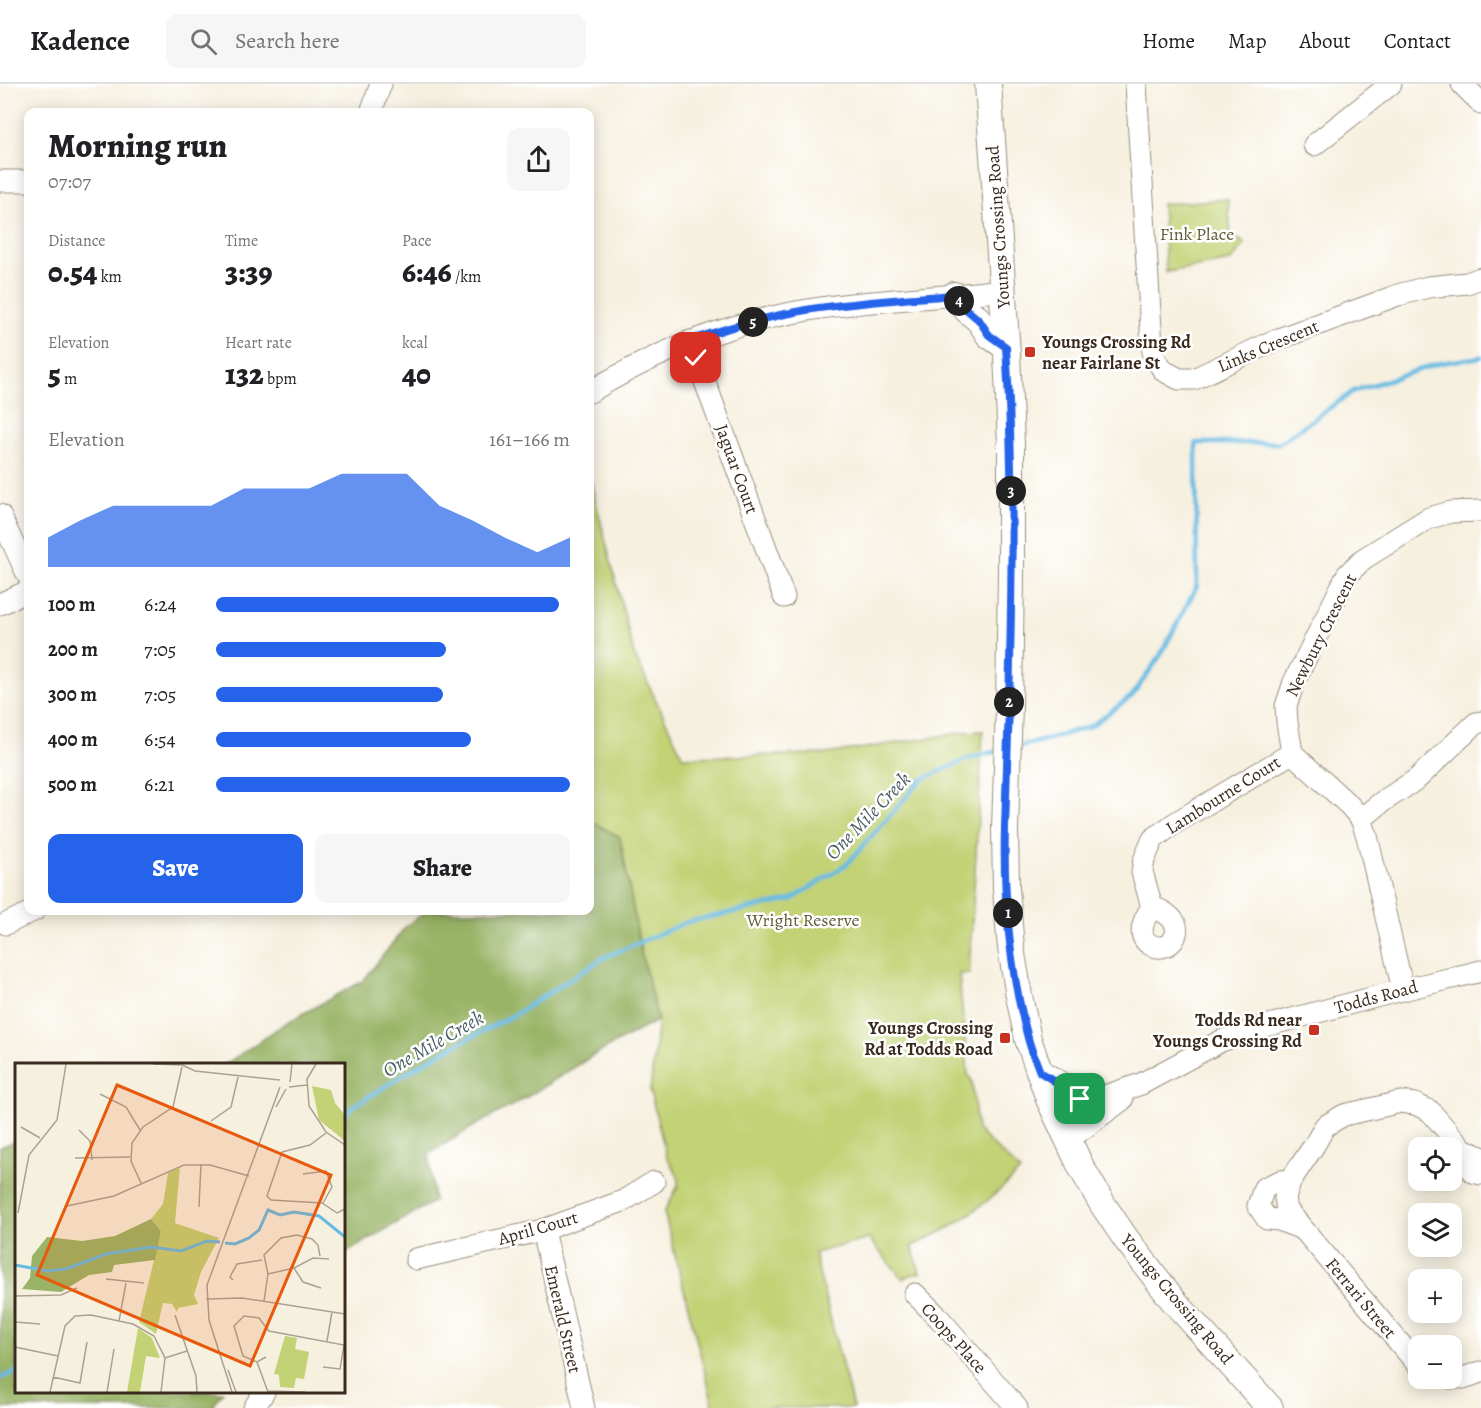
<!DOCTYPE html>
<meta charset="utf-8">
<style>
:root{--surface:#fff;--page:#f6f6f6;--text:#202124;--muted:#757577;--line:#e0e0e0;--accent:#2563eb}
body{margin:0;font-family:Alegreya,serif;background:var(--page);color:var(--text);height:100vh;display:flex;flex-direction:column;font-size:22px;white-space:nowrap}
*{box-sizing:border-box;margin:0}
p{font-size:20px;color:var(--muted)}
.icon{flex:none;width:33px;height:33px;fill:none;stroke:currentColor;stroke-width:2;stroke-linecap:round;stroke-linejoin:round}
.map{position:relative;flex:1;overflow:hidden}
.details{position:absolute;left:24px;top:24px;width:570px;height:807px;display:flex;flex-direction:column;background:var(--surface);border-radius:12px;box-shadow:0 3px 15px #0003}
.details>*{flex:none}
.controls{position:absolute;left:1408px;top:1053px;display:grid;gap:12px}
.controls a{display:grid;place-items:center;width:54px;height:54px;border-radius:12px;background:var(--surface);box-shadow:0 3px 15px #0003;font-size:30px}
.pin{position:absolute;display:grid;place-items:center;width:51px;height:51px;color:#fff;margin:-26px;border-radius:12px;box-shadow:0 3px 9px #0006}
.km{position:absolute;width:30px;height:30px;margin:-15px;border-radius:50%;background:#222;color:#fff;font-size:16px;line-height:30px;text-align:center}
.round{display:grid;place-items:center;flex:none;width:63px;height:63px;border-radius:12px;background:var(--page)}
.headline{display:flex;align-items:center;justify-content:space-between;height:102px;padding:0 24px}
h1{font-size:33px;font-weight:800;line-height:45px}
.metrics{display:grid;grid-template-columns:repeat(3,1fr);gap:9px;height:102px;padding:6px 24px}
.metrics div{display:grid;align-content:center}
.metrics b{font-size:30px;font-weight:800}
.metrics small{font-size:16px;font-weight:400}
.metrics p{font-size:16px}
.chart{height:168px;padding:12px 24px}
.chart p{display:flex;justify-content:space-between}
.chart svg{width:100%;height:108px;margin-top:6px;fill:var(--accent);opacity:.7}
.cta{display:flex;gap:12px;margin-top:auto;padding:12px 24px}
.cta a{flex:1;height:69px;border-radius:12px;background:var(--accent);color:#fff;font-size:24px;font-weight:800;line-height:69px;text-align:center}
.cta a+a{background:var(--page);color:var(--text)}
ul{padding:0 24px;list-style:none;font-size:20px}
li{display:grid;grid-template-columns:96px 72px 1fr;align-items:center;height:45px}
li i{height:15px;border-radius:8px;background:var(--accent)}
header{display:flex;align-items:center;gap:36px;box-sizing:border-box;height:84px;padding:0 30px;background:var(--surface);border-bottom:2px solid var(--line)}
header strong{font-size:28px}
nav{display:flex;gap:33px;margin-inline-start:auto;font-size:21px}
.search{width:420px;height:54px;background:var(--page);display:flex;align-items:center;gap:15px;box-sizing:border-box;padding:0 21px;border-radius:12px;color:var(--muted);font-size:22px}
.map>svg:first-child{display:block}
.green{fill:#c2d275;stroke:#7e7e4a;stroke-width:1.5}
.forest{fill:#99b466;stroke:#6a6f42;stroke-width:1.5}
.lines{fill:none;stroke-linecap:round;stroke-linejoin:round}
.stream{stroke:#67bbe3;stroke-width:4.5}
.minor-casing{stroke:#988d7e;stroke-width:23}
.major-casing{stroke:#988d7e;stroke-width:28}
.minor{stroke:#fff;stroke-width:21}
.major{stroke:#fff;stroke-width:26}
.route-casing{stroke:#fff;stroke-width:12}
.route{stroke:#2563eb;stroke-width:8}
.poi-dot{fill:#c8321e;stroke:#fff;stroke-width:2}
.labels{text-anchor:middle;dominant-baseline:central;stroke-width:5;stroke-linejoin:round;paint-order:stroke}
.street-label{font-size:18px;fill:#3b2a1e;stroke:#fff}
.park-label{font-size:18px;fill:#645c38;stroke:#fff}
.poi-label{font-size:18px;font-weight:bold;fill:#3b2a1e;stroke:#fff;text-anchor:end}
.water-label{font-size:20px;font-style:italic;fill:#4a5d63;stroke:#fff}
.inset-river{fill:none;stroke:#67bbe3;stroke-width:3}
.inset-road{fill:none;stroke:#aba192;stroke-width:1.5}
.view{fill:#e8590c;fill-opacity:0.15;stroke:#e8590c;stroke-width:3}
.inset-edge{fill:none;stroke:#3b2a1e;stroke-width:3}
</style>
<header>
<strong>Kadence</strong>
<div class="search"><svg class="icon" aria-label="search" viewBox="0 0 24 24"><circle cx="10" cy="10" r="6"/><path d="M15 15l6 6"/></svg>Search here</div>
<nav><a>Home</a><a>Map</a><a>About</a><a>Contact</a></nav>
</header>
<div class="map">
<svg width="1481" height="1324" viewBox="0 0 1481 1324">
<rect width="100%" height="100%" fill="#fff"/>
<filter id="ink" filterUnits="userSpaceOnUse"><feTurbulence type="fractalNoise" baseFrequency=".0167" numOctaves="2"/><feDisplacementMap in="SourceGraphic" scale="12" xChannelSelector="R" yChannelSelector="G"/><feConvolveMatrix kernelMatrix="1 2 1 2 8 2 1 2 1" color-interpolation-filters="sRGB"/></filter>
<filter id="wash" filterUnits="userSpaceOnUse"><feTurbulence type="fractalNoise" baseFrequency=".008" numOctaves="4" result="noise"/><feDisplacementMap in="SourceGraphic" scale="24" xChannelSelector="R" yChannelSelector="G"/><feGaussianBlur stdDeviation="1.35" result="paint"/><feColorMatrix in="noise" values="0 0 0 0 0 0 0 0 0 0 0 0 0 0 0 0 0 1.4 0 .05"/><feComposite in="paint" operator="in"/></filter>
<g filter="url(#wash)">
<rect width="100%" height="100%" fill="#f6f0df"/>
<g class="green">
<path d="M1228,115L1231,153L1238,155L1245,160L1231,177L1166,188L1162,120Z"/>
<path d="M590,395L634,570L683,673L826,670L966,648L983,647L969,890H959L968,991L972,997L977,1046L1020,1087C999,1108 975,1128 950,1143C938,1150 925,1156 912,1162L920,1189L910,1191L903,1195L869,1155L814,1169L853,1324H714L664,1128L678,1102V1093L666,1071L650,1007L658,936L641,868L620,753L590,737Z"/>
</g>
<g class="forest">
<path d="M590,737L620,753L641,868L658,936L592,972L527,1013L469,1045L429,1070L434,1117L344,1170V980H226L286,939L363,897L406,842L427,827L590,826Z"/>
<path d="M16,1057V1308H223L211,1324H0V1063Z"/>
</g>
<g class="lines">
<g class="stream">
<path d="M1015,663L1041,657L1091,642L1132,612L1160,572L1197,502L1196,359H1279L1354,307L1440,279L1481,273"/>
<path d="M344,1031L352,1023L431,974L514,931L605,873L687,838L791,816L847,780L921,696L970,674L998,667"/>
<path d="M0,1294L16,1288"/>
</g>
</g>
</g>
<g filter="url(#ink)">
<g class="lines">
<defs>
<g id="minor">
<path d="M1136,0L1152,262L1154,273L1164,287L1179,295H1194L1273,257L1398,211L1428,203L1467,199L1481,194"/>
<path d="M1462,0L1481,19"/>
<path d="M371,28L381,0"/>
<path d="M1314,61L1391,0"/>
<path d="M0,97H28"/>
<path d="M690,257L784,513"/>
<path d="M590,308C670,259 749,232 843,221C896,215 949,213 1002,206"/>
<path d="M0,431L28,492"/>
<path d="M0,520L28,507"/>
<path d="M1361,735L1382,718L1417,695L1476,639L1481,638"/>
<path d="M1152,823C1164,827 1182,837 1175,853C1173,857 1169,861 1165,862C1160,864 1155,863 1151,861C1135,853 1144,834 1152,823L1142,788L1144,776L1153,755L1175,739L1292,669"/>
<path d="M6,840L35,826"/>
<path d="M1403,906L1367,752L1361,735L1350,722L1292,669L1287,638L1286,622L1294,598L1347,491L1363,475L1429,434L1451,428L1481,427"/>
<path d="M1060,1040L1108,1011L1141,1000L1221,957L1265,942L1398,907L1481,887"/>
<path d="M1068,1056L1122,1016"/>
<path d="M1463,1065L1473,1088L1481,1090"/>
<path d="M1291,1096L1280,1097L1264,1104L1258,1122L1267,1135L1279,1136L1302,1145"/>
<path d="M543,1146L584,1324"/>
<path d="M416,1175L543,1146L623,1117L654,1098"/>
<path d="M915,1210L938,1233L1017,1324"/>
<path d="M1419,1282L1287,1126L1285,1114L1291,1096L1315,1060L1325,1042L1344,1031L1401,1018L1415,1020L1430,1027L1463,1065L1481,1073"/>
<path d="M1452,1294H1463L1481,1288"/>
<path d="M254,1324L264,1308"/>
</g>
<g id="major">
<path d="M988,0L1007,270L1011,360V490L1009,621L1005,745L1006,805L1011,864L1019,912L1028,955L1049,1015L1081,1083L1103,1121L1126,1155L1173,1216L1270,1324"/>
<path d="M954,211L966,225L979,236L989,251L1006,263"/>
<path d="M1040,989L1066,1004L1080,1015L1094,1019"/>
</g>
</defs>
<use href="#minor" class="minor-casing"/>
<use href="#major" class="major-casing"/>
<use href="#minor" class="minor"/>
<use href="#major" class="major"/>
</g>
</g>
<g class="lines" filter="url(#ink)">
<defs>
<path id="route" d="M696,274L690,257C727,243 767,233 806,226C855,218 905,215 954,211L966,225L979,236L989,251L1006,263C1014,382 1012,502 1009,621C1008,662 1006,702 1005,743C1003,812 1010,888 1028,954C1031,966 1036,977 1040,988L1066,1004L1080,1015"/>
</defs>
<use href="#route" class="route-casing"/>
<use href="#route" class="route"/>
</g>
<g class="poi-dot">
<rect x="1024" y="262" width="12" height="12" rx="3"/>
<rect x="1308" y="940" width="12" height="12" rx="3"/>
<rect x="999" y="948" width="12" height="12" rx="3"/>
</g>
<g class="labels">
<g class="street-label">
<text transform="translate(998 143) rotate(-94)">Youngs Crossing Road</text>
<text transform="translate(1268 262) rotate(-23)">Links Crescent</text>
<text transform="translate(737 385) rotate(70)">Jaguar Court</text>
<text transform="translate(1321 551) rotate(-63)">Newbury Crescent</text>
<text transform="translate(1223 711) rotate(-32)">Lambourne Court</text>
<text transform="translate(1376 913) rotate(-15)">Todds Road</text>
<text transform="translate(538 1144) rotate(-16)">April Court</text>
<text transform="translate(1361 1214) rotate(50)">Ferrari Street</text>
<text transform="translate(1177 1215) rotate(50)">Youngs Crossing Road</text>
<text transform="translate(563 1235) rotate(77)">Emerald Street</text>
<text transform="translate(954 1254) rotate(48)">Coops Place</text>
</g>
<g class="park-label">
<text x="1197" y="150">Fink Place</text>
<text x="803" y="836">Wright Reserve</text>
</g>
<g class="poi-label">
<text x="1042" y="258" text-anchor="start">Youngs Crossing Rd<tspan x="1042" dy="21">near Fairlane St</tspan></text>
<text x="1302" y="936">Todds Rd near<tspan x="1302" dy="21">Youngs Crossing Rd</tspan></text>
<text x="993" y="944">Youngs Crossing<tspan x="993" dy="21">Rd at Todds Road</tspan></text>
</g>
<g class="water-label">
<text transform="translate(868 732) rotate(-46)">One Mile Creek</text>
<text transform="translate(433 960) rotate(-30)">One Mile Creek</text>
</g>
</g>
<g transform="translate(15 979)">
<rect width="330" height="330" fill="#f6f0df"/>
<path d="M297,23L316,27L320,40L330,52V78L304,57ZM165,105L160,160L204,175L186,209L179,232L183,241L163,245L162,249L157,241L148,240L141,271L124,259L146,168L136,156L148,141L153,110ZM123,265L137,275L145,295L131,293L125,329H112ZM270,273L282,275L280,286L294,289L289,316L281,315L279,325L265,324L264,312L259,311Z" fill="#c2d275"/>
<path d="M136,156L146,168L140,197L99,202L97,209L74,212L46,229L7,226L15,215L17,193L32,174L67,178L100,173Z" fill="#99b466"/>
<path class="inset-river" d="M210,180L220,181L234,175L244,167L253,147L265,152L279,149L304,153L330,174M0,202L33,208L51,206L91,191L136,184L166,188L192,178L205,179"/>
<path class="inset-road" d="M138,1L167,2M301,1L292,16L294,43L311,69L330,82M167,2L180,8L265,17M275,19L277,1M274,24L292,22M85,31L111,44L125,67M261,44L271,26M196,58L216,44L223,14M6,64L25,75M64,67L75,78L77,97M311,70L295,82L267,89L252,133L256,137L307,140L322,150L330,146M60,95L115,94M288,111L311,108L317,124L308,140M126,120L116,98L117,80L128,64L158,44L167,4M52,143L99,133L169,102H195L234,113M184,144L186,101M3,150L14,92L42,57L51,1M279,205L288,219L306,225M253,211L279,205L298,195L314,196M91,216L129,220M218,217L215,214L222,201L247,197M0,233L46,232L62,225M191,236L227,235L330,251M249,238L253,211L249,192L266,175L282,172L297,176L303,182L305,193M160,252L181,313L182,329M104,258L111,220M0,259L25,261M312,278L317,249M0,284L43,293M251,294L242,299L228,293L219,263L229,253L244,255L254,268L329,282L325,306L308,304M150,295L172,288M242,299L253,329M213,307L221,329M38,314L65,320L72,279M253,328L290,329M35,329L50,263L60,253L76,252L118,261L139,273L150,295L146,329M92,329L99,286M217,329L194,257L192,222L265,24"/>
<path class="view" d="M102,22L316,112L235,303L22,212Z"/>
<rect width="330" height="330" class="inset-edge"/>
</g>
</svg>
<div class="controls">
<a><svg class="icon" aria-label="locate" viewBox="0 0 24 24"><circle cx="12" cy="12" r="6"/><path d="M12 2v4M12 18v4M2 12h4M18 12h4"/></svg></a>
<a><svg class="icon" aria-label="layers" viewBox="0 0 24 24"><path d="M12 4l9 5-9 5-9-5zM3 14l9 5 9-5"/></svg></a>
<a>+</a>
<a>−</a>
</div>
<div class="pin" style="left:1080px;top:1015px;background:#1e9e55"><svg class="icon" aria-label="arrive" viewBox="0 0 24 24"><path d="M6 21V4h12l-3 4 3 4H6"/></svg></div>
<div class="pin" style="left:696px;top:274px;background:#d93025"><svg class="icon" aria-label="check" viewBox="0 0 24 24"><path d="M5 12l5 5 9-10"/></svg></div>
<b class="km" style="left:1008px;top:829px">1</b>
<b class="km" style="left:1009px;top:618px">2</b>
<b class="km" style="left:1011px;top:407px">3</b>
<b class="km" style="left:959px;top:217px">4</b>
<b class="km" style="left:753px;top:238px">5</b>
<section class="details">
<div class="headline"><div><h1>Morning run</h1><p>07:07</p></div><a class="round"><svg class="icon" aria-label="share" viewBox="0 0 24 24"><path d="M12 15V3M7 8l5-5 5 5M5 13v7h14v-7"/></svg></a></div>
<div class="metrics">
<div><p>Distance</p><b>0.54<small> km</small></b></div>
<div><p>Time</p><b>3:39</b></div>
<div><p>Pace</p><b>6:46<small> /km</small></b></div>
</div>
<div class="metrics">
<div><p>Elevation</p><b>5<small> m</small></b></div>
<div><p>Heart rate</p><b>132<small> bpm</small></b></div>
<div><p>kcal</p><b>40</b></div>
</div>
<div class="chart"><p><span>Elevation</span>161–166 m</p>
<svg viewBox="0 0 160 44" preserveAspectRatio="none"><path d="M0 44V32L10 25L20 19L30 19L40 19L50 19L60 12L70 12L80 12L90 6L100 6L110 6L120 19L130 25L140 32L150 38L160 32V44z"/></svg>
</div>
<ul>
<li><b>100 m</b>6:24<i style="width:97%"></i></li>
<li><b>200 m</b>7:05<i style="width:65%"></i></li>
<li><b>300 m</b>7:05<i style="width:64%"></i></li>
<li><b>400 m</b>6:54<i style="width:72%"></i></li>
<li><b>500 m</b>6:21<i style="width:100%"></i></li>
</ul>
<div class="cta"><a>Save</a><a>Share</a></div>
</section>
</div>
